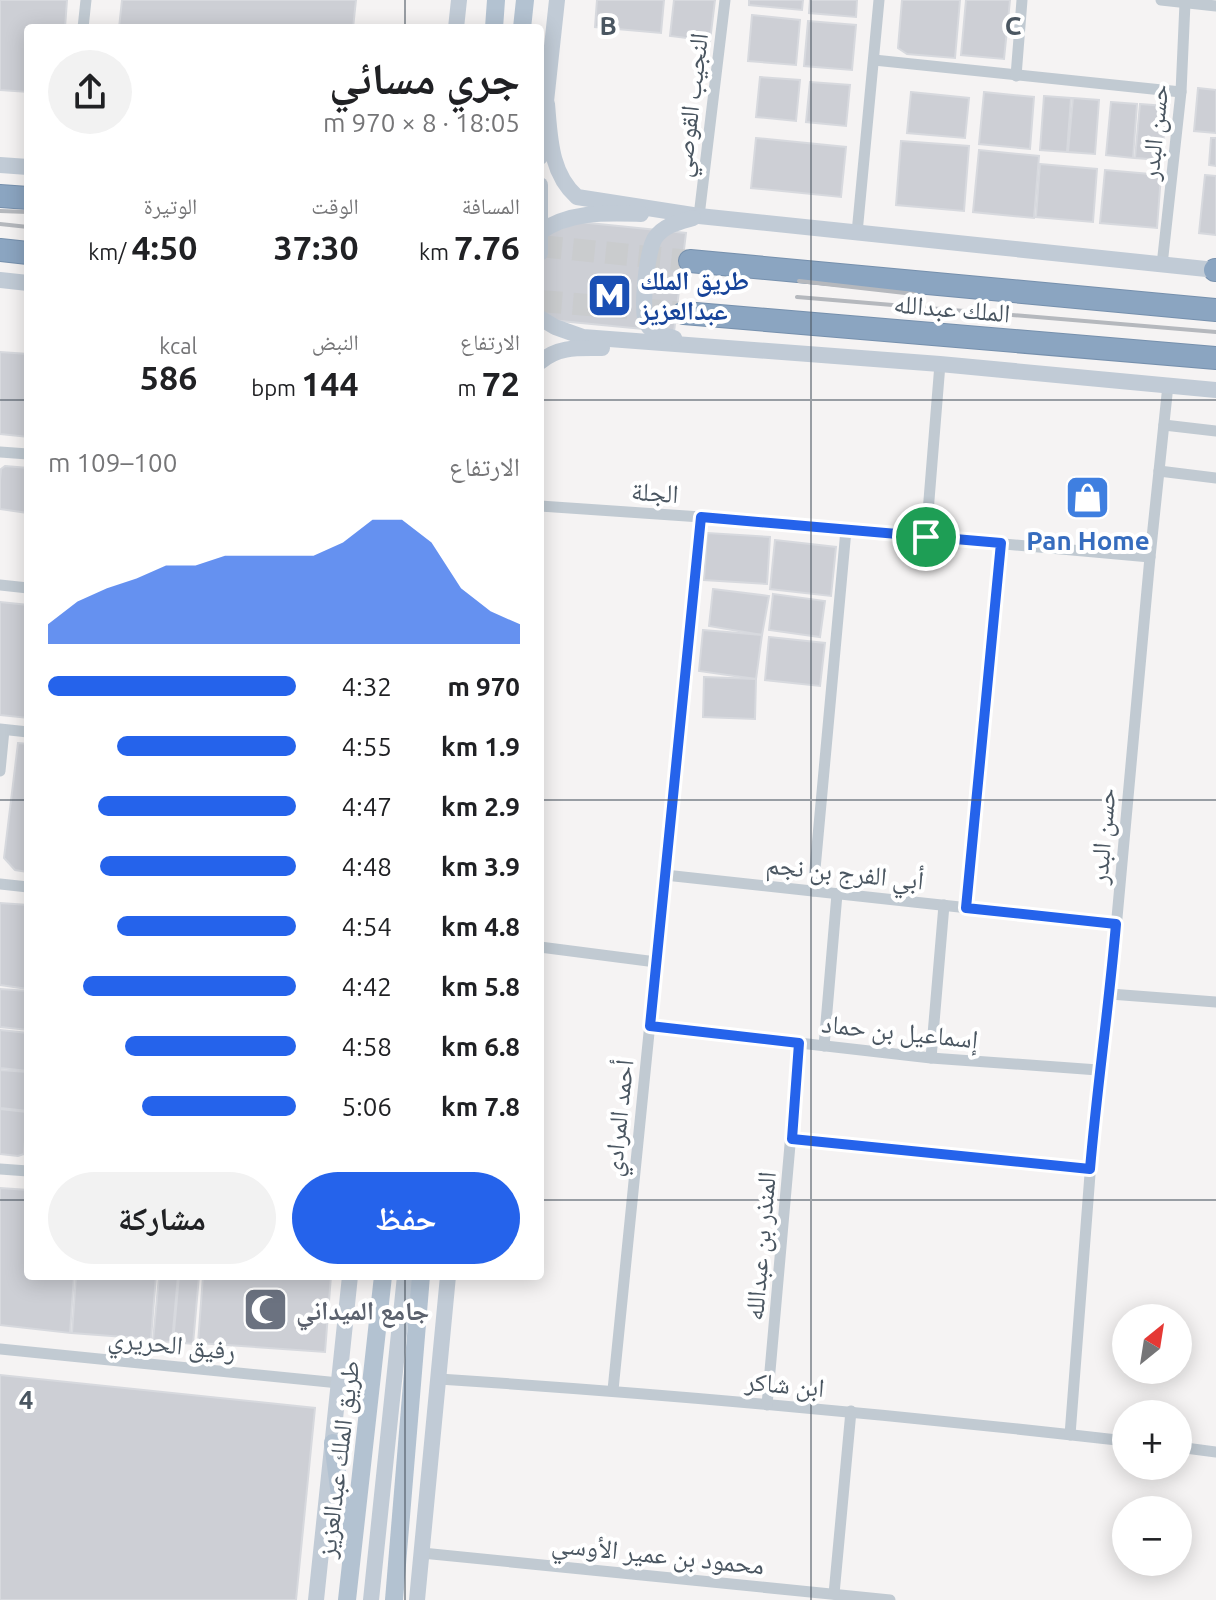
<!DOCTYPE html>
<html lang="ar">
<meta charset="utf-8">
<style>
:root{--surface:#fff;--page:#f2f2f2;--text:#202124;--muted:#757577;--accent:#2563eb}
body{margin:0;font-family:Ubuntu,"Noto Naskh Arabic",sans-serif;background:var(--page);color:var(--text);direction:rtl;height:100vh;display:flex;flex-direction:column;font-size:30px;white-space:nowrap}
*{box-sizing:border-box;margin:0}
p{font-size:26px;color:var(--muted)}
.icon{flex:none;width:44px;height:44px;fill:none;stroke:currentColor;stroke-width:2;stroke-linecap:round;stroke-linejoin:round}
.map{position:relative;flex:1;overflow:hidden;direction:ltr}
.sheet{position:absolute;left:24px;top:24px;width:520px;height:1256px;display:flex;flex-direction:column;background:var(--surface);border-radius:8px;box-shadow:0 4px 20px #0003;direction:rtl}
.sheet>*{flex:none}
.needle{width:52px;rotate:30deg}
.buttons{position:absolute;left:1112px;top:1304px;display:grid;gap:16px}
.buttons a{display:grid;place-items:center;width:80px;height:80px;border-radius:50%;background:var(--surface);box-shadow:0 4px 20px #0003;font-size:40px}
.pin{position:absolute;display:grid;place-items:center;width:68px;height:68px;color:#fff;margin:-34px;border:4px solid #fff;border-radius:50%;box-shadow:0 2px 8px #0007}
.round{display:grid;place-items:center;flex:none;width:84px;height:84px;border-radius:42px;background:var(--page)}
.head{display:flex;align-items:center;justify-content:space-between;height:136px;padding:0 24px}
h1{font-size:44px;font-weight:700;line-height:60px}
.stats{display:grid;grid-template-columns:repeat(3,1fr);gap:12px;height:136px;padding:8px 24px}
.stats div{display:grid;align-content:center}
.stats b{font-size:34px;font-weight:700}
.stats small{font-size:22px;font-weight:400}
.stats p{font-size:22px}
.chart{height:224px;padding:16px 24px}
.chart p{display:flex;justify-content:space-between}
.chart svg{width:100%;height:144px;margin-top:8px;fill:var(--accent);opacity:.7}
.primary-button{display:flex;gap:16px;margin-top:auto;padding:16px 24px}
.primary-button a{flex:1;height:92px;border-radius:48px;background:var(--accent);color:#fff;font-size:32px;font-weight:700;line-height:92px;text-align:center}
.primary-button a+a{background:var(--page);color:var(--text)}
ul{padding:0 24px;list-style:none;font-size:26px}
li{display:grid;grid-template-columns:128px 96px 1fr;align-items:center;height:60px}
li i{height:20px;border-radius:10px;background:var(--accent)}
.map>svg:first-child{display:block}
.building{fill:#cdcfd5;stroke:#d7d9de;stroke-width:2}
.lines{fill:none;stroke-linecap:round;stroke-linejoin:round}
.highway-tunnel{stroke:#caccce;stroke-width:22;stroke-dasharray:22 11;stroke-linecap:butt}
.highway-casing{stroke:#7690ad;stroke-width:24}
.street{stroke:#c1cad2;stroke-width:11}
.secondary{stroke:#c1cbd6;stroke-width:16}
.primary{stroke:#b3c2d1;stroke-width:18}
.highway{stroke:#8ba5c1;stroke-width:22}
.rail{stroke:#b5b8bd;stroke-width:4}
.route-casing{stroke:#fff;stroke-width:16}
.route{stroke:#2563eb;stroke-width:10}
.grid{fill:none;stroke:#4a5661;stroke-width:2;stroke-opacity:0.55}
.labels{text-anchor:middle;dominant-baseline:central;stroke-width:8;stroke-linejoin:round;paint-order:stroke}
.street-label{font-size:26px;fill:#4a5661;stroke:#fff}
.transit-label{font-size:26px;font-weight:bold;fill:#164399;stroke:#fff;text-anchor:start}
.shop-label{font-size:26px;font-weight:bold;fill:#366cbe;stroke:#fff}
.worship-label{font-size:26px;font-weight:bold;fill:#5b616d;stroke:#fff;text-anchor:start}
.grid-label{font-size:26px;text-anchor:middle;font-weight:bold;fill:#4a5661;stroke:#fff;stroke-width:8;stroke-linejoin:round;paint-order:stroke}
</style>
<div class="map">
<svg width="1216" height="1600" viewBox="0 0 1216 1600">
<rect width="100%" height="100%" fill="#f5f3f3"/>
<g class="building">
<path d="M0,0H67L65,28H28V92L0,90Z"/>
<path d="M122,0H356L353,28H119Z"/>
<path d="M597,0H664L661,33L595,27Z"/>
<path d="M674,0H715L710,41L670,36Z"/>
<path d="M749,0H803L802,10L749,5Z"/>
<path d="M810,0H857L856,17L809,13Z"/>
<path d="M902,0H960L955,58L907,54L898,48Z"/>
<path d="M966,0H1010L1004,59L961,55Z"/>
<path d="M752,15L800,20L796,65L748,61Z"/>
<path d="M808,21L856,25L852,70L804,66Z"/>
<path d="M760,77L800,80L796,121L756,117Z"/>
<path d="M810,82L850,85L846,126L806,122Z"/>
<path d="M1198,88L1216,90V133L1194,131Z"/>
<path d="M911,92L969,98L965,138L907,133Z"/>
<path d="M984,92L1034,97L1030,149L979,144Z"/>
<path d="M1044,96L1071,98L1067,152L1040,150Z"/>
<path d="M1073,98L1099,100L1095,154L1068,152Z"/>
<path d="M1111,102L1137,104L1133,158L1106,155Z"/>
<path d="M1140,104L1166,106L1162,160L1135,158Z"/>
<path d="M756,138L846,147L841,197L751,188Z"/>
<path d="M1211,138H1216V166L1209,165Z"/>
<path d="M901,141L969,146L964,211L896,205Z"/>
<path d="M979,150L1039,156L1034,218L973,212Z"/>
<path d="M1040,164L1097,169L1093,222L1036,217Z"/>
<path d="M1105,170L1161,175L1157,228L1100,223Z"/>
<path d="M1205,175L1216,176V235L1199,233Z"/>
<path d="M540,218L686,233L674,332L540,319Z"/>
<path d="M0,352L28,354V437L0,434Z"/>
<path d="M5,466L28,468V513L0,509V480L1,469Z"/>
<path d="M707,533L770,537L767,584L704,580Z"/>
<path d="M775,540L836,547L831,596L770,589Z"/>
<path d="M713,589L769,596L762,635L709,626Z"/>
<path d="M773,594L825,601L820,637L769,630Z"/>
<path d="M0,602L28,605V718L0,715Z"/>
<path d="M703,630L762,635L756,679L699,671Z"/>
<path d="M769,637L825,643L820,686L765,680Z"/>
<path d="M704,677L756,679L755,719L703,717Z"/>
<path d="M18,743L28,744V872L15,870L4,858Z"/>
<path d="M0,903L28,905V989L0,985Z"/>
<path d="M0,989L28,991V1030L0,1027Z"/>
<path d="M0,1030L28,1033V1071L0,1068Z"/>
<path d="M0,1070L28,1072V1111L0,1108Z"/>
<path d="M0,1109L27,1112L24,1154L18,1156L0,1154Z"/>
<path d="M0,1188L28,1190V1276H74L70,1333L0,1325Z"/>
<path d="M76,1276H156L151,1339L72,1333Z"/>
<path d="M159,1276H178L172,1342L153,1341Z"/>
<path d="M179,1276H199L193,1344L173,1342Z"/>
<path d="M203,1276H331L325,1352L198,1343Z"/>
<path d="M0,1375L315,1408L296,1600H0Z"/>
</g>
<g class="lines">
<g class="highway-tunnel">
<path d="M540,246L690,261"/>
<path d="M540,301L684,313"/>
</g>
<defs>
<g id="highway">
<path d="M0,196L28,198"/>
<path d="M0,250L28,253"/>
<path d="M690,261L1216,310"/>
<path d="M1215,270H1216"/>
<path d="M684,313L1216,358"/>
</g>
</defs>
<use href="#highway" class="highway-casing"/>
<g class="street">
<path d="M1161,0L1216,6"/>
<path d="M83,28L86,0"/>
<path d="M874,60L1181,92"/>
<path d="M1016,76L1022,0"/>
<path d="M699,216L725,0"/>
<path d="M857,233L879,0"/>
<path d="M1162,265L1181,92L1185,3"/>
<path d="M1164,425L1216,431"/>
<path d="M0,452L28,454"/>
<path d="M1159,471L1216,478"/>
<path d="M540,506L701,517L1150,557"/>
<path d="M926,537L940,364"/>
<path d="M0,585L28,588"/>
<path d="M0,729L28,732"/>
<path d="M0,771L4,730"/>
<path d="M665,875L1116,924"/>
<path d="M0,884L28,887"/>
<path d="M813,891L846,530"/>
<path d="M966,908L1001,543"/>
<path d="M540,947L656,962"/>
<path d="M1110,994L1216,1002"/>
<path d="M650,1026L931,1058L1098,1070"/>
<path d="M824,1046L837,894"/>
<path d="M931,1058L944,905"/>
<path d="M792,1139L1090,1169"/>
<path d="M0,1169L28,1171"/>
<path d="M0,1349L339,1383"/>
<path d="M439,1379C669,1394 898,1415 1126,1441"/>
<path d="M613,1390L701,517"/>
<path d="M767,1405L799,1043"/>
<path d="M1070,1435L1098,1070L1110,994L1150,557L1168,385"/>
<path d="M1178,1447L1216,1452"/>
<path d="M422,1553L890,1600"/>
<path d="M834,1594L851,1411"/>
</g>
<g class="secondary">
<path d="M456,28L459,0"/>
<path d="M547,104C550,137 550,173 577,197L699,216L1216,270"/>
<path d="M540,157L557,0"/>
<path d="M0,165L28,167"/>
<path d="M540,185V253"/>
<path d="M540,232C570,211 606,213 641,214"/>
<path d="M0,280L28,283"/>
<path d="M540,318L555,327L583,337L940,364L1216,390"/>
<path d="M674,338C664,336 652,333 647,324C640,312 647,250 655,238C664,225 679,222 693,218"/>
<path d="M540,362C558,346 579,348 602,348"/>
<path d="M316,1600L350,1276"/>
<path d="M371,1600L405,1276"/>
<path d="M417,1600L448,1276"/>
</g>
<g class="primary">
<path d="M494,28L496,0"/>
<path d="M522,28L525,0"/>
<path d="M333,1443L347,1547"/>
<path d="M347,1600L383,1276"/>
<path d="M394,1600L421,1276"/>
</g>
<use href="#highway" class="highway"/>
<g class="rail">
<path d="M0,211L28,212"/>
<path d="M0,224L28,227"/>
<path d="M799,281L914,294"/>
<path d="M797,297L1216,332"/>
</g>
</g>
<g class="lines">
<defs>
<path id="route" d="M701,517L1001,543L966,908L1116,924C1109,1006 1097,1087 1090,1169L792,1139L799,1043L650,1026Z"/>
</defs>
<use href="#route" class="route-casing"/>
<use href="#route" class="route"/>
</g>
<path class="grid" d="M405,0V28M811,0V1600M0,400H28M540,400H1216M0,800H28M540,800H1216M0,1200H28M540,1200H1216M405,1276V1600"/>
<defs>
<symbol id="metro-square" viewBox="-11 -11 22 22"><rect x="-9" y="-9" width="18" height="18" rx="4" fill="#1a4fb4" stroke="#fff"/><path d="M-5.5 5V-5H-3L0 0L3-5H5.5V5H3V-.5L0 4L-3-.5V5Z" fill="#fff"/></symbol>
<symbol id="shop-square" viewBox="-11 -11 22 22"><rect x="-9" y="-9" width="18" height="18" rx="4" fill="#3f7fe0" stroke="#fff"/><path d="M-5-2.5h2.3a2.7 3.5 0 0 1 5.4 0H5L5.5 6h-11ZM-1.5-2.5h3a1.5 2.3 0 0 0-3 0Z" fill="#fff"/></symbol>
<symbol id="mosque-square" viewBox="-11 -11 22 22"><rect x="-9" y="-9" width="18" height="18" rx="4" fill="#6b7280" stroke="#fff"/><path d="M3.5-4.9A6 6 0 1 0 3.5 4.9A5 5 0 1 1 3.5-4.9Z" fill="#fff"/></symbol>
</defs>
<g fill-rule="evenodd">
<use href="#metro-square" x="584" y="270" width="51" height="51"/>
<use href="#shop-square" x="1062" y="472" width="51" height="51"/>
<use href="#mosque-square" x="240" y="1284" width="51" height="51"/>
</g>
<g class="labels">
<g class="street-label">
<text transform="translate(690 105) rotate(-83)">النجيب القوصي</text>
<text transform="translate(1154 132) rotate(-84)">حسن البدر</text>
<text transform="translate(952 308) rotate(5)">الملك عبدالله</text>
<text transform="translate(655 492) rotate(4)">الجلة</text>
<text transform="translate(1102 836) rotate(-85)">حسن البدر</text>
<text transform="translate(845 872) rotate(6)">أبي الفرج بن نجم</text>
<text transform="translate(900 1031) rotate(6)">إسماعيل بن حماد</text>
<text transform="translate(618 1118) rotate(-84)">أحمد المرادي</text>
<text transform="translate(760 1246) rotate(-85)">المنذر بن عبدالله</text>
<text transform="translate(172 1344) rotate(6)">رفيق الحريري</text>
<text transform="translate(785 1384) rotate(5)">ابن شاكر</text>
<text transform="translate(338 1459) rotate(-83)">طريق الملك عبدالعزيز</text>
<text transform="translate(658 1554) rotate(6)">محمود بن عمير الأوسي</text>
</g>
<g class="transit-label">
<text x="640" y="280">طريق الملك<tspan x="640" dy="30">عبدالعزيز</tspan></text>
</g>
<g class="shop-label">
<text x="1088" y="540">Pan Home</text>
</g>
<g class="worship-label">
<text x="296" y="1310">جامع الميداني</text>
</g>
</g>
<g class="grid-label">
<text x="608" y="35">B</text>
<text x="1013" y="35">C</text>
<text x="26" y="1409">4</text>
</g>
</svg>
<div class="buttons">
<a><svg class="needle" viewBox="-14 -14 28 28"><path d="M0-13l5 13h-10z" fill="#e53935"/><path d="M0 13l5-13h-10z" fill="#757577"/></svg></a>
<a>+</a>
<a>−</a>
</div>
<div class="pin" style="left:926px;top:537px;background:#1e9e55"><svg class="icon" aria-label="arrive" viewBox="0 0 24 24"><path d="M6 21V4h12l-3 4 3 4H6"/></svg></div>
<section class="sheet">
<div class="head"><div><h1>جري مسائي</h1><p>18:05 · 8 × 970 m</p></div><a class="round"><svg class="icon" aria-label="share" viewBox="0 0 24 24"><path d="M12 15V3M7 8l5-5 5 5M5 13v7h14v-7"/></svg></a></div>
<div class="stats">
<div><p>المسافة</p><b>7.76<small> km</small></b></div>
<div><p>الوقت</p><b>37:30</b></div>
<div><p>الوتيرة</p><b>4:50<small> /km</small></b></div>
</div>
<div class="stats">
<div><p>الارتفاع</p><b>72<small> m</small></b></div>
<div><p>النبض</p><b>144<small> bpm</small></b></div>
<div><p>kcal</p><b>586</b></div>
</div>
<div class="chart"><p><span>الارتفاع</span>100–109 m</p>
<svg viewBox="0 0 160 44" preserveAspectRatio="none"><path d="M0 44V38L10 31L20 27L30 24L40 20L50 20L60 17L70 17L80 17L90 17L100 13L110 6L120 6L130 13L140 27L150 34L160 38V44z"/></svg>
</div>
<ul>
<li><b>970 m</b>4:32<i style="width:100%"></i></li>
<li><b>1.9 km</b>4:55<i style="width:72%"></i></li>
<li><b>2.9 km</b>4:47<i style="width:80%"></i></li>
<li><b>3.9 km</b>4:48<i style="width:79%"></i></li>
<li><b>4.8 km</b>4:54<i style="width:72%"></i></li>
<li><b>5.8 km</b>4:42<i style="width:86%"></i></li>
<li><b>6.8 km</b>4:58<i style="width:69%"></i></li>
<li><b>7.8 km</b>5:06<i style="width:62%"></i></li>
</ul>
<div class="primary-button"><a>حفظ</a><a>مشاركة</a></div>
</section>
</div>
